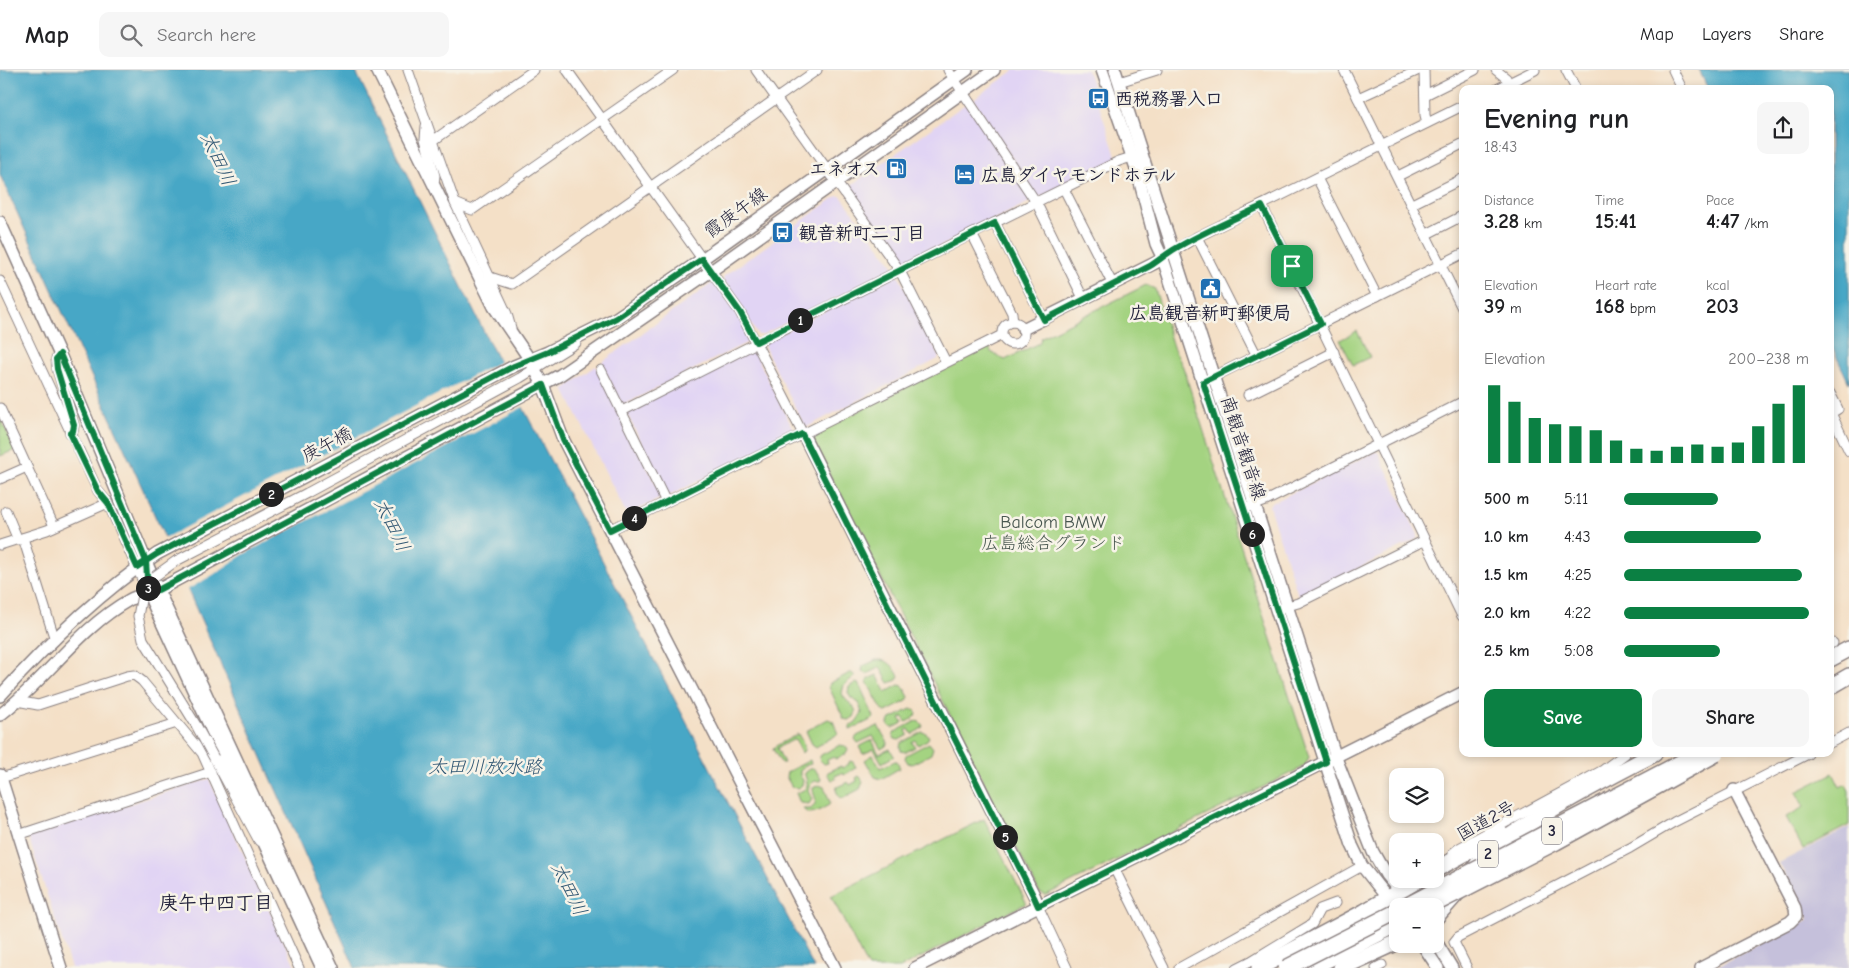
<!DOCTYPE html>
<meta charset="utf-8">
<style>
:root{--surface:#fff;--page:#f6f6f6;--text:#202124;--muted:#757577;--line:#e0e0e0;--accent:#0b8043}
body{margin:0;font-family:"Comic Neue","Klee One",sans-serif;background:var(--page);color:var(--text);height:100vh;display:flex;flex-direction:column;font-size:19px;white-space:nowrap}
*{box-sizing:border-box;margin:0}
p{font-size:16px;color:var(--muted)}
.icon{flex:none;width:28px;height:28px;fill:none;stroke:currentColor;stroke-width:2;stroke-linecap:round;stroke-linejoin:round}
.map{position:relative;flex:1;overflow:hidden}
.drawer{position:absolute;left:1459px;top:15px;width:375px;height:672px;display:flex;flex-direction:column;background:var(--surface);border-radius:10px;box-shadow:0 2px 8px #0003}
.drawer>*{flex:none}
.fabs{position:absolute;left:1389px;top:698px;display:grid;gap:10px}
.fabs a{display:grid;place-items:center;width:55px;height:55px;border-radius:10px;background:var(--surface);box-shadow:0 2px 8px #0003;font-size:25px}
.pin{position:absolute;display:grid;place-items:center;width:42px;height:42px;color:#fff;margin:-21px;border-radius:10px;box-shadow:0 2px 8px #0006}
.km{position:absolute;width:25px;height:25px;margin:-12px;border-radius:50%;background:#222;color:#fff;font-size:14px;line-height:25px;text-align:center}
.round{display:grid;place-items:center;flex:none;width:52px;height:52px;border-radius:10px;background:var(--page)}
.headline{display:flex;align-items:center;justify-content:space-between;height:85px;padding:0 25px}
h1{font-size:28px;font-weight:700;line-height:38px}
.metrics{display:grid;grid-template-columns:repeat(3,1fr);gap:8px;height:85px;padding:5px 25px}
.metrics div{display:grid;align-content:center}
.metrics b{font-size:21px;font-weight:700}
.metrics small{font-size:14px;font-weight:400}
.metrics p{font-size:14px}
.chart{height:140px;padding:10px 25px}
.chart p{display:flex;justify-content:space-between}
.chart svg{width:100%;height:90px;margin-top:5px;stroke:var(--accent);stroke-width:6}
.button{display:flex;gap:10px;margin-top:auto;padding:10px 25px}
.button a{flex:1;height:58px;border-radius:10px;background:var(--accent);color:#fff;font-size:20px;font-weight:700;line-height:58px;text-align:center}
.button a+a{background:var(--page);color:var(--text)}
ul{padding:0 25px;list-style:none;font-size:16px}
li{display:grid;grid-template-columns:80px 60px 1fr;align-items:center;height:38px}
li i{height:12px;border-radius:6px;background:var(--accent)}
header{display:flex;align-items:center;gap:30px;box-sizing:border-box;height:70px;padding:0 25px;background:var(--surface);border-bottom:1px solid var(--line)}
header strong{font-size:24px}
nav{display:flex;gap:28px;margin-inline-start:auto;font-size:18px}
.search{width:350px;height:45px;background:var(--page);display:flex;align-items:center;gap:12px;box-sizing:border-box;padding:0 18px;border-radius:10px;color:var(--muted);font-size:19px}
.map>svg:first-child{display:block}
.built{fill:#e1d4f4}
.industrial{fill:#c5c0db}
.green{fill:#a4d381;stroke:#637a5e}
.water{fill:#47a7c6;stroke:#346480}
.pier{fill:#f4e0c7}
.lines{fill:none;stroke-linecap:round;stroke-linejoin:round}
.street-casing{stroke:#8b8181;stroke-width:11}
.secondary-casing{stroke:#8b8181;stroke-width:14}
.highway-casing{stroke:#8b8181;stroke-width:18}
.street{stroke:#fff;stroke-width:9}
.secondary{stroke:#fff;stroke-width:11}
.highway{stroke:#fff;stroke-width:15}
.street-bridge-casing{stroke:#8b8181;stroke-width:11;stroke-linecap:butt}
.highway-bridge-casing{stroke:#8b8181;stroke-width:18;stroke-linecap:butt}
.street-bridge{stroke:#fff;stroke-width:9}
.highway-bridge{stroke:#fff;stroke-width:15}
.route-casing{stroke:#fff;stroke-width:10}
.route{stroke:#0b8043;stroke-width:6}
.labels{text-anchor:middle;dominant-baseline:central;stroke-width:5;stroke-linejoin:round;paint-order:stroke}
.shield{fill:#f7f3e8;stroke:#62616f;stroke-width:1}
.shield-label{font-size:16px;font-weight:bold;fill:#22223b}
.poi-label{font-size:18px;font-weight:bold;fill:#22223b;stroke:#f7f3e8;text-anchor:start}
.street-label{font-size:18px;fill:#22223b;stroke:#f7f3e8}
.park-label{font-size:18px;fill:#495750;stroke:#f7f3e8}
.water-label{font-size:19px;font-style:italic;fill:#315773;stroke:#f7f3e8}
.neighbourhood-label{font-size:19px;font-weight:bold;fill:#22223b;stroke:#f7f3e8}
</style>
<header>
<strong>Map</strong>
<div class="search"><svg class="icon" aria-label="search" viewBox="0 0 24 24"><circle cx="10" cy="10" r="6"/><path d="M15 15l6 6"/></svg>Search here</div>
<nav><a>Map</a><a>Layers</a><a>Share</a></nav>
</header>
<div class="map">
<svg width="1849" height="898" viewBox="0 0 1849 898">
<rect width="100%" height="100%" fill="#f7f3e8"/>
<filter id="ink" filterUnits="userSpaceOnUse"><feTurbulence type="fractalNoise" baseFrequency=".02" numOctaves="2"/><feDisplacementMap in="SourceGraphic" scale="10" xChannelSelector="R" yChannelSelector="G"/><feConvolveMatrix kernelMatrix="1 2 1 2 8 2 1 2 1" color-interpolation-filters="sRGB"/></filter>
<filter id="wash" filterUnits="userSpaceOnUse"><feTurbulence type="fractalNoise" baseFrequency=".0096" numOctaves="4" result="noise"/><feDisplacementMap in="SourceGraphic" scale="20" xChannelSelector="R" yChannelSelector="G"/><feGaussianBlur stdDeviation="1.12" result="paint"/><feColorMatrix in="noise" values="0 0 0 0 0 0 0 0 0 0 0 0 0 0 0 0 0 1.4 0 .05"/><feComposite in="paint" operator="in"/></filter>
<g filter="url(#wash)">
<rect width="100%" height="100%" fill="#f4e0c7"/>
<g class="built">
<path d="M1015,0H1087L1116,86L1115,90L1040,127L1036,125L975,32V28Z"/>
<path d="M964,35H968L1030,128L1029,132L905,194L902,192L849,119V117Z"/>
<path d="M837,126H841L893,195L892,200L762,265H758L723,210L724,206Z"/>
<path d="M896,205L899,207L939,286L938,289L807,357L804,355L764,276L766,271Z"/>
<path d="M715,213L737,243L750,267L748,272L625,334L621,333L601,293L711,214Z"/>
<path d="M753,279L793,359L791,364L671,425L667,424L627,344L628,340Z"/>
<path d="M596,296L661,425L659,429L627,445L564,319Z"/>
<path d="M1375,382H1378L1418,465L1417,469L1301,527L1298,525L1269,436L1270,434Z"/>
<path d="M209,709L296,898H71L28,766Z"/>
</g>
<path class="industrial" d="M1849,757V898H1713L1809,849L1779,793Z"/>
<g class="green">
<path d="M1146,215L1155,219L1173,277L1183,297L1309,687L1305,696L1046,825L1039,822L813,372L819,361L982,279L989,276L991,282L1005,290L1039,273L1042,267Z"/>
<path d="M1357,261L1370,287L1353,295L1340,270Z"/>
<path d="M0,347L15,380L0,386Z"/>
<path d="M876,590C889,589 893,596 899,606L897,610L889,613L880,597L867,604L862,601L863,596Z"/>
<path d="M850,603H852L855,606L844,615L842,623C845,634 860,635 854,647L848,650L844,649L829,617L830,613Z"/>
<path d="M877,605L886,622L899,615L903,616L909,627L907,631L886,642L883,641L867,612L868,609Z"/>
<path d="M855,613L859,614L874,647L873,649L850,660V656L856,652L862,643L859,633L851,628L848,623L849,617Z"/>
<path d="M911,639L915,640L917,644L915,647L906,652L903,647L900,648L903,653L893,658L890,657L888,654L889,650Z"/>
<path d="M828,649L833,651L838,664L816,677L812,674L806,661Z"/>
<path d="M916,651L920,652L923,656L921,659L912,664L909,659L906,660L908,665L899,670L895,669L893,666L895,662Z"/>
<path d="M878,656L888,673L886,676L881,679L873,666L858,673L855,669L857,666Z"/>
<path d="M922,662L926,663L929,667L927,670L918,675L915,670L912,672L915,677L905,682L901,681L900,677L901,673Z"/>
<path d="M798,664C801,670 808,678 802,683L795,669L777,678L784,693H781L773,679L774,677Z"/>
<path d="M872,670L879,684L890,679L894,686L882,693L874,679L863,684L859,677Z"/>
<path d="M929,673L933,678L931,684L912,694L908,693L905,688L906,685Z"/>
<path d="M840,675L845,676L848,680L846,684L835,689L834,687L827,690L828,693L824,694L819,689L821,685Z"/>
<path d="M873,685L880,698L895,691H897L900,698L881,709L875,707L865,690Z"/>
<path d="M810,690L811,694L804,696L800,701V706L803,710L802,715L798,718L792,717L786,707L787,702Z"/>
<path d="M850,691L853,692L856,697L854,699L844,705L842,703L835,706L836,709L832,710L827,704L828,702L841,696L842,698L849,694V692Z"/>
<path d="M809,699H815L821,709L820,711C813,710 810,714 808,720L812,729L809,734L800,733L796,723C809,719 809,715 804,703Z"/>
<path d="M1833,703L1840,717L1846,714L1849,721V755L1803,779L1786,747L1804,737L1796,722Z"/>
<path d="M859,706L861,708L863,712L860,719L843,728L839,727L836,720L837,717L848,712L850,715L857,711L856,708Z"/>
<path d="M819,715L824,717L830,732L829,735C821,739 810,748 803,739H811C820,729 813,728 813,718Z"/>
<path d="M984,749L1026,832L1025,834L900,898H868L831,826Z"/>
</g>
<g class="water">
<path d="M0,0H355L489,272L814,898H355L160,457L0,105Z"/>
<path d="M1699,0H1849V313L1830,273V19H1708Z"/>
</g>
<path class="pier" d="M501,291L525,336L244,484L213,505L185,521L163,469Z"/>
</g>
<g filter="url(#ink)">
<g class="lines">
<defs>
<g id="street">
<path d="M408,0L455,133L507,244L511,258"/>
<path d="M567,0L740,242L803,364"/>
<path d="M756,0L900,201L946,292"/>
<path d="M948,0L1036,132L1084,230"/>
<path d="M1344,0L1462,238"/>
<path d="M1424,0L1425,45L1427,53"/>
<path d="M1496,0L1506,8L1508,13"/>
<path d="M1566,0L1576,19"/>
<path d="M1673,0L1682,19"/>
<path d="M1119,12L1157,0"/>
<path d="M1497,19L1535,0"/>
<path d="M1425,25L1475,0"/>
<path d="M1358,28L1419,0"/>
<path d="M426,56L425,69L435,106L434,114"/>
<path d="M434,70L534,0"/>
<path d="M1398,106L1462,74"/>
<path d="M1317,108L1377,226"/>
<path d="M1064,119L1113,215"/>
<path d="M455,133L472,140L673,0"/>
<path d="M1412,134L1462,109"/>
<path d="M1262,136L1462,546"/>
<path d="M995,153L1044,250"/>
<path d="M972,164L1012,243L1013,252"/>
<path d="M1427,164L1462,146"/>
<path d="M1197,167L1257,286"/>
<path d="M1169,184L1197,167L1462,36"/>
<path d="M490,207L512,214L817,0"/>
<path d="M0,211L98,421L108,433L47,460L0,475"/>
<circle cx="1013" cy="263" r="11"/>
<path d="M60,285L56,289L57,299L74,355L73,361L70,363"/>
<path d="M601,300L666,432"/>
<path d="M1203,312L1462,184"/>
<path d="M1830,323L1838,339L1830,344"/>
<path d="M1248,325L1334,282"/>
<path d="M0,338L54,456"/>
<path d="M622,341L972,164L1119,91L1132,87"/>
<path d="M1831,343L1849,381"/>
<path d="M0,409L27,397"/>
<path d="M307,423L520,308L576,273"/>
<path d="M108,433L148,523"/>
<path d="M1249,437L1266,431L1462,332"/>
<path d="M6,441L18,470"/>
<path d="M610,460L1002,265"/>
<path d="M23,468L55,570"/>
<path d="M1281,538L1298,533L1425,470"/>
<path d="M1830,574L1833,573"/>
<path d="M17,631L38,635L127,606L134,605L142,611L202,683L299,898"/>
<path d="M1830,673L1849,663"/>
<path d="M214,688L259,771"/>
<path d="M1,708L177,653"/>
<path d="M18,765L211,702"/>
<path d="M1453,788V783L1459,778L1603,700L1625,684"/>
<path d="M1114,798L1164,898"/>
<path d="M1038,836L1067,898"/>
<path d="M1179,898L1362,796"/>
<path d="M1237,898L1251,891L1312,854L1320,839L1336,833"/>
<path d="M1376,898L1382,895"/>
<path d="M1467,898L1454,872L1458,867L1630,778L1674,752L1808,684"/>
</g>
<g id="secondary">
<path d="M377,0L494,237L530,290L543,315L563,369L835,898"/>
<path d="M1102,0L1137,101L1156,174L1163,189L1352,775L1362,796L1392,834"/>
<path d="M1115,0L1336,688L1373,782L1386,805L1404,827"/>
<path d="M0,152L60,285L158,520L333,898"/>
<path d="M1023,259L1163,189"/>
<path d="M803,364L1035,827L1038,836"/>
<path d="M148,518V523L322,898"/>
<path d="M0,626C46,575 100,523 157,484L514,296L548,282L616,248L691,197L967,0"/>
<path d="M0,645C46,610 78,559 129,530C138,525 149,523 158,520L560,305L711,201L994,0"/>
<path d="M0,705L61,898"/>
<path d="M1435,870L1452,898"/>
<path d="M1422,874L1438,898"/>
<path d="M915,898L1462,623"/>
<path d="M1701,898L1790,852L1796,846L1795,838L1734,720"/>
</g>
<g id="highway">
<path d="M1830,589L1849,579"/>
<path d="M1830,617L1849,606"/>
<path d="M1435,800L1501,764"/>
<path d="M1472,802C1486,781 1509,766 1530,753C1570,727 1612,706 1654,684"/>
<path d="M1435,848L1459,821"/>
<path d="M1259,898L1364,842L1420,809"/>
<path d="M1311,898L1398,854"/>
<path d="M1341,898L1398,872"/>
</g>
</defs>
<use href="#street" class="street-casing"/>
<use href="#secondary" class="secondary-casing"/>
<use href="#highway" class="highway-casing"/>
<use href="#street" class="street"/>
<use href="#secondary" class="secondary"/>
<use href="#highway" class="highway"/>
<defs>
<path id="street-bridge" d="M214,688L196,655L143,569L138,546L142,525L151,509L176,491L307,423"/>
<g id="highway-bridge">
<path d="M1406,836L1697,684"/>
<path d="M1431,836L1556,772L1716,684"/>
<path d="M1286,898L1398,841"/>
</g>
</defs>
<use href="#street-bridge" class="street-bridge-casing"/>
<use href="#highway-bridge" class="highway-bridge-casing"/>
<use href="#street-bridge" class="street-bridge"/>
<use href="#highway-bridge" class="highway-bridge"/>
</g>
</g>
<g class="lines" filter="url(#ink)">
<defs>
<path id="route" d="M1292,196L1262,136C1232,150 1201,163 1173,180C1165,185 1158,191 1150,196L1044,250L995,153L756,272L740,242L702,189L616,248L548,282L514,296L157,484L137,497L108,433L98,421L70,363L73,361L74,355L57,299L56,289L60,284L146,491L148,523L158,520L543,315L563,369L610,460L802,364L1034,827L1038,836L1326,692L1203,312L1321,254L1292,196"/>
</defs>
<use href="#route" class="route-casing"/>
<use href="#route" class="route"/>
</g>
<defs>
<symbol id="bus-square" viewBox="-11 -11 22 22"><rect x="-9" y="-9" width="18" height="18" rx="4" fill="#1f6fb2" stroke="#f7f3e8"/><path d="M-5-6H5V4H4V6H2V4H-2V6H-4V4H-5ZM-3.5-4V0h7V-4ZM-3.5 1.2v1.5H-2V1.2ZM2 1.2v1.5H3.5V1.2Z" fill="#fff"/></symbol>
<symbol id="fuel-square" viewBox="-11 -11 22 22"><rect x="-9" y="-9" width="18" height="18" rx="4" fill="#1f6fb2" stroke="#f7f3e8"/><path d="M-5.5-6h7V0h2V4h1.3V-2.5L3-4.5l.8-.8L6-3V5H2.5V1h-1V6h-7ZM-4.2-4.7v3.2H.2V-4.7Z" fill="#fff"/></symbol>
<symbol id="hotel-square" viewBox="-11 -11 22 22"><rect x="-9" y="-9" width="18" height="18" rx="4" fill="#1f6fb2" stroke="#f7f3e8"/><path d="M-6-4.5h1.5V1H6V5H4.5V3h-9V5H-6ZM-4 0a1.8 1.8 0 1 1 3.6 0ZM.5 0V-2.5h3Q6-2.5 6 0Z" fill="#fff"/></symbol>
<symbol id="civic-square" viewBox="-11 -11 22 22"><rect x="-9" y="-9" width="18" height="18" rx="4" fill="#1f6fb2" stroke="#f7f3e8"/><path d="M-.6-6.5H3V-4.5H.6V-3L4-1V1h2V6H-6V1h2V-1L-.6-3ZM-1.2 2.5V6h2.4V2.5Z" fill="#fff"/></symbol>
</defs>
<g fill-rule="evenodd">
<use href="#bus-square" x="1086" y="16" width="25" height="25"/>
<use href="#fuel-square" x="884" y="86" width="25" height="25"/>
<use href="#hotel-square" x="952" y="92" width="25" height="25"/>
<use href="#bus-square" x="770" y="150" width="25" height="25"/>
<use href="#civic-square" x="1198" y="206" width="25" height="25"/>
</g>
<g class="labels">
<g class="shield">
<rect x="1542" y="747.5" width="20" height="27" rx="4"/>
<rect x="1478" y="770.5" width="20" height="27" rx="4"/>
</g>
<g class="shield-label">
<text x="1552" y="761">3</text>
<text x="1488" y="784">2</text>
</g>
<g class="poi-label">
<text x="1115" y="29">西税務署入口</text>
<text x="880" y="99" text-anchor="end">エネオス</text>
<text x="981" y="105">広島ダイヤモンドホテル</text>
<text x="799" y="163">観音新町二丁目</text>
<text x="1210" y="243" text-anchor="middle">広島観音新町郵便局</text>
</g>
<g class="street-label">
<text transform="translate(736 143) rotate(-36)">霞庚午線</text>
<text transform="translate(327 375) rotate(-28)">庚午橋</text>
<text transform="translate(1243 378) rotate(72)">南観音観音線</text>
<text transform="translate(1486 751) rotate(-29)">国道2号</text>
</g>
<g class="park-label">
<text x="1053" y="452">Balcom BMW<tspan x="1053" dy="21">広島総合グランド</tspan></text>
</g>
<g class="water-label">
<text transform="translate(218 89) rotate(65)">太田川</text>
<text transform="translate(392 455) rotate(64)">太田川</text>
<text x="485" y="697">太田川放水路</text>
<text transform="translate(569 819) rotate(64)">太田川</text>
</g>
<g class="neighbourhood-label">
<text x="216" y="833">庚午中四丁目</text>
</g>
</g>
</svg>
<div class="fabs">
<a><svg class="icon" aria-label="layers" viewBox="0 0 24 24"><path d="M12 4l9 5-9 5-9-5zM3 14l9 5 9-5"/></svg></a>
<a>+</a>
<a>−</a>
</div>
<div class="pin" style="left:1292px;top:196px;background:#1e9e55"><svg class="icon" aria-label="arrive" viewBox="0 0 24 24"><path d="M6 21V4h12l-3 4 3 4H6"/></svg></div>
<b class="km" style="left:800px;top:250px">1</b>
<b class="km" style="left:271px;top:424px">2</b>
<b class="km" style="left:148px;top:518px">3</b>
<b class="km" style="left:634px;top:448px">4</b>
<b class="km" style="left:1005px;top:767px">5</b>
<b class="km" style="left:1252px;top:464px">6</b>
<section class="drawer">
<div class="headline"><div><h1>Evening run</h1><p>18:43</p></div><a class="round"><svg class="icon" aria-label="share" viewBox="0 0 24 24"><path d="M12 15V3M7 8l5-5 5 5M5 13v7h14v-7"/></svg></a></div>
<div class="metrics">
<div><p>Distance</p><b>3.28<small> km</small></b></div>
<div><p>Time</p><b>15:41</b></div>
<div><p>Pace</p><b>4:47<small> /km</small></b></div>
</div>
<div class="metrics">
<div><p>Elevation</p><b>39<small> m</small></b></div>
<div><p>Heart rate</p><b>168<small> bpm</small></b></div>
<div><p>kcal</p><b>203</b></div>
</div>
<div class="chart"><p><span>Elevation</span>200–238 m</p>
<svg viewBox="0 0 160 44" preserveAspectRatio="none"><path d="M5 44V6M15 44V14M25 44V22M35 44V25M45 44V26M55 44V28M65 44V33M75 44V37M85 44V38M95 44V36M105 44V35M115 44V36M125 44V34M135 44V26M145 44V15M155 44V6"/></svg>
</div>
<ul>
<li><b>500 m</b>5:11<i style="width:51%"></i></li>
<li><b>1.0 km</b>4:43<i style="width:74%"></i></li>
<li><b>1.5 km</b>4:25<i style="width:96%"></i></li>
<li><b>2.0 km</b>4:22<i style="width:100%"></i></li>
<li><b>2.5 km</b>5:08<i style="width:52%"></i></li>
</ul>
<div class="button"><a>Save</a><a>Share</a></div>
</section>
</div>
